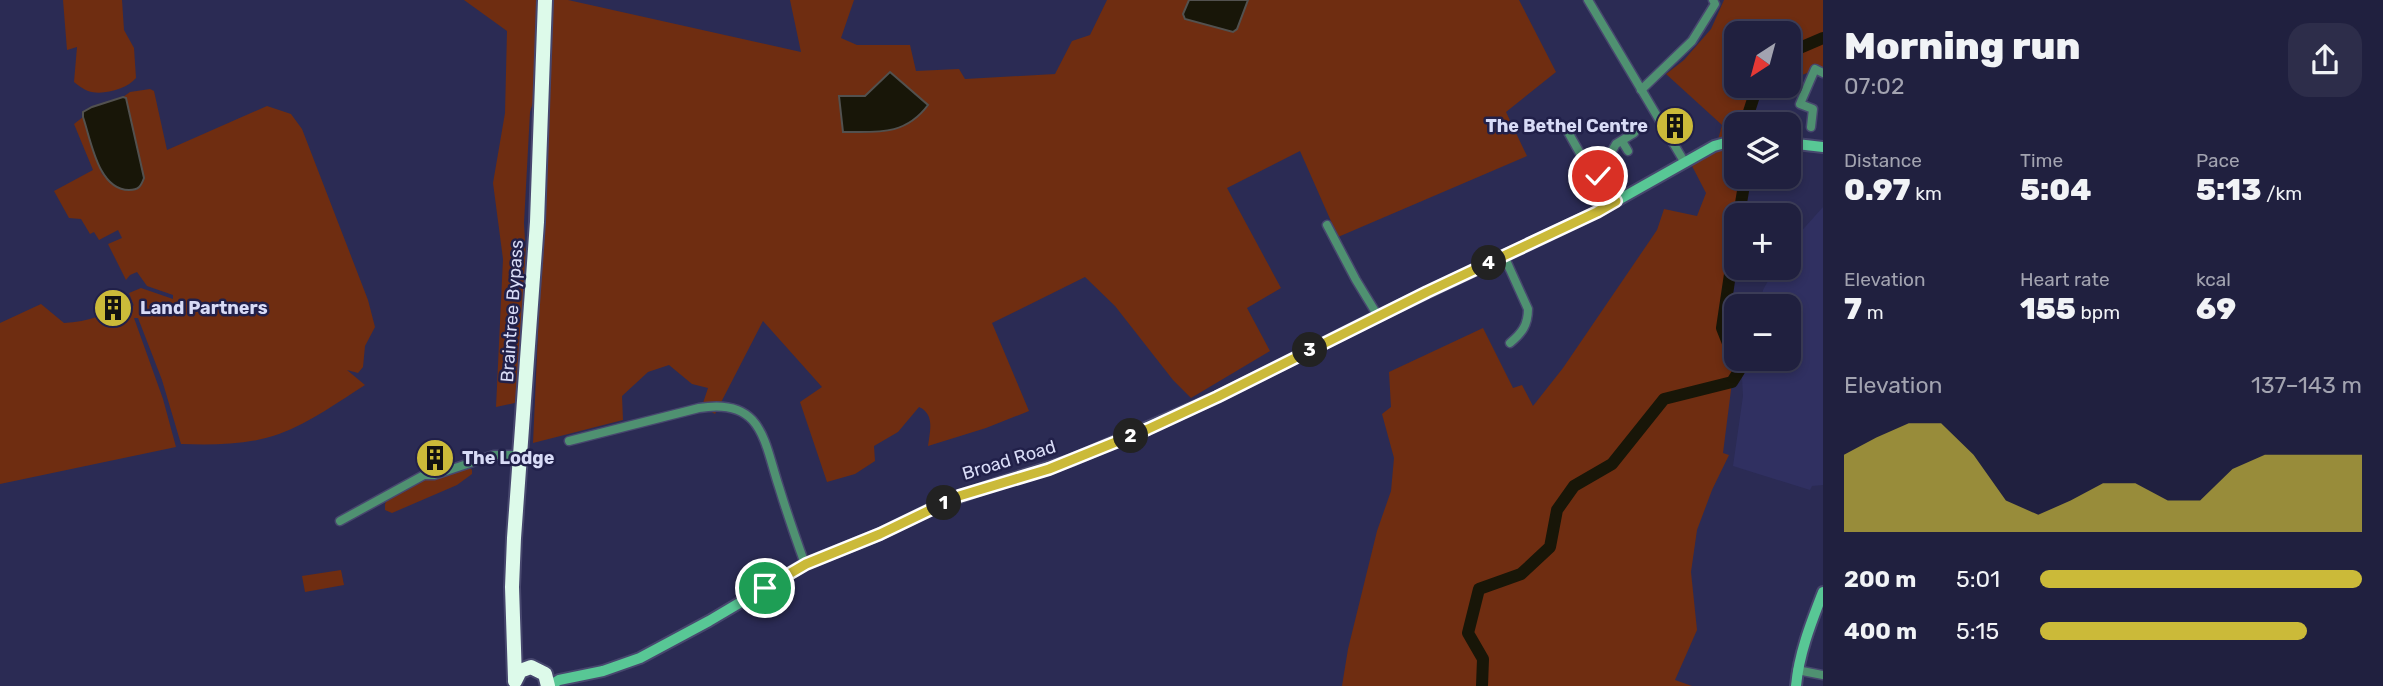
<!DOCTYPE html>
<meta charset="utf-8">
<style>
:root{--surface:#20203f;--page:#2d2d4a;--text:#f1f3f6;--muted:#a2a3b0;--line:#3d3e59;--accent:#cbba39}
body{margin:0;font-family:Rubik,sans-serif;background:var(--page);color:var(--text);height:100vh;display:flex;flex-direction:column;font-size:26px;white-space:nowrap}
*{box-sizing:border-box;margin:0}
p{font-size:23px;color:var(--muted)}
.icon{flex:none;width:38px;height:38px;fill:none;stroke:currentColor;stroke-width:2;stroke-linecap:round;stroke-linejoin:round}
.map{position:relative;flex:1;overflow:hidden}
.panel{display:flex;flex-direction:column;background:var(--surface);width:560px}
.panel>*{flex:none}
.needle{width:46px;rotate:216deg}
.fabs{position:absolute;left:1724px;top:21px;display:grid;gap:14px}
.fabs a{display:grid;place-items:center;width:77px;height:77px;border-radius:14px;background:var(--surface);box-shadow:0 4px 10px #0003,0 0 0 2px var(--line);font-size:35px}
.pin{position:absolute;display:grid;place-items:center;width:60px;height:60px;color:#fff;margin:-30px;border:4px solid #fff;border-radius:50%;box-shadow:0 2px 7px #0007}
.km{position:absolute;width:35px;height:35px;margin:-18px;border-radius:50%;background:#222;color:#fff;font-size:19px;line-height:35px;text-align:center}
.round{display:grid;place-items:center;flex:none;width:74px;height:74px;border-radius:21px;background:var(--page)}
.headline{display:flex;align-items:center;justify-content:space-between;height:119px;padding:0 21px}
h1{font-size:38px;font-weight:800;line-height:52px}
.metrics{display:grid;grid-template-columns:repeat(3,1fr);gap:10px;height:119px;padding:7px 21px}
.metrics div{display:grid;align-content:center}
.metrics b{font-size:30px;font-weight:800}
.metrics small{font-size:19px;font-weight:400}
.metrics p{font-size:19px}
.chart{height:196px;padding:14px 21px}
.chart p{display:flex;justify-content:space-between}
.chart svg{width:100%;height:126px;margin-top:7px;fill:var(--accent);opacity:.7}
ul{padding:0 21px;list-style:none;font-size:23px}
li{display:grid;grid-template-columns:112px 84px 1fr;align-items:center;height:52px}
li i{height:18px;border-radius:9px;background:var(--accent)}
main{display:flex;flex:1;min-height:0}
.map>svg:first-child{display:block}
.built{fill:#303061}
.green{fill:#6f2d11}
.water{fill:#181608;stroke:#52514f;stroke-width:2}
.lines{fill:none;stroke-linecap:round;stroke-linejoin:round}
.river{stroke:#181608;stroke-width:12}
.street-casing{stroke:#47476e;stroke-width:11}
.secondary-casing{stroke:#47476e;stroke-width:14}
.highway-casing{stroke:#47476e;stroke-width:18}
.street{stroke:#4f9171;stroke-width:8}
.secondary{stroke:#58c795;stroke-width:10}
.highway{stroke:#ddfaea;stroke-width:14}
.route-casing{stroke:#fff;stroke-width:14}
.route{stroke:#cbba39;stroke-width:9}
.labels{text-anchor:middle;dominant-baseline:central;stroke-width:5;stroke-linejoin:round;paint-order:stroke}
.poi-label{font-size:18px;font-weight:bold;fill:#d8dbf6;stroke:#212049;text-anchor:start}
.street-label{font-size:18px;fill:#d8dbf6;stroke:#212049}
</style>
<main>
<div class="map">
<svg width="1823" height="686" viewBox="0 0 1823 686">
<rect width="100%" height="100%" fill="#2b2b54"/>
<path class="built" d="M1823,207V485L1812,486L1810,490L1733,466L1743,396L1741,359H1788V306H1760L1763,290L1775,268H1788L1789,245Z"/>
<g class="green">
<path d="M63,0H122L124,30L134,48L136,78C127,89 102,96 88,91C83,89 78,85 74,82L77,47L67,50Z"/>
<path d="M464,0H539L537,89L530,112L524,223L526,259L519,402L496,407L503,259L493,183L505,113L507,31Z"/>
<path d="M553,0H568L801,52L790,0H854L841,38L857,45H910L916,71L959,69L965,79L1055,74L1072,41L1090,35L1107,0H1519L1556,72L1506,112L1527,156L1338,237L1300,151L1227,188L1281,288L1247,308L1270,351L1191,398L1173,380L1115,306L1085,277L992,323L1029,411L986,428L928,446C930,431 935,414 919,407L898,432L874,446L875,461L855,474L827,482L800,402L822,387L763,321L715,414L702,406L708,388L692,384L669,365L648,372L622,396L623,420L533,443Z"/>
<path d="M1724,0H1823V72L1815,70L1789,80L1788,33H1736V86H1774L1756,93L1745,124H1736V149L1728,171L1736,177L1745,179L1739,215H1736V234L1722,328L1739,371L1732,382L1723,453L1729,455L1712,490L1697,530L1691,572L1697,630L1675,680L1692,686H1342L1348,649L1377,531L1391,491L1394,458L1382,414L1391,407L1389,372L1483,328L1513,388L1522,385L1533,406L1563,368L1657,230L1664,209L1697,216L1706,193L1691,164L1716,147L1722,125L1666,74L1684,60L1711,29Z"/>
<path d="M150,89L154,91L167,150L267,106L291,114L302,129L368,300L375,327L365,346L363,367L358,373L347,370L365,385C338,402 311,422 279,434C249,445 213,445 181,444L162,380L138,318H134L163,399L176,447L0,484V323L41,304L64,323C88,322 109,313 131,304L134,306L129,293L141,288L173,299V295L147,286L137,272L130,275L126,280L108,244L122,238L118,230L99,240L94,232L90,234L81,219L69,218L54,191L93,170L74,124L83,117L102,174L122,190H136L141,186L144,178L126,98L123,97L130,92Z"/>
<path d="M468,467L472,470V474L457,485L392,513L385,510V504L388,498L427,478Z"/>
<path d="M341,570L344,585L305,592L302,576Z"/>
</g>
<g class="water">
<path d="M1189,0H1248L1237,29L1233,32L1185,19L1183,14Z"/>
<path d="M890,72L928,105C905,136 877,132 843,132L839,96H865Z"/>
<path d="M123,97L126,98L144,178C141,186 139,190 129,190C98,190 91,140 83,117V112L92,107Z"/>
</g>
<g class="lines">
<g class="river">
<path d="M1788,57L1795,50L1823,38"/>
<path d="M1745,124L1755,93L1762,86"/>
<path d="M1736,149L1728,171L1736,175"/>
<path d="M1739,215L1745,179L1740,177"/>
<path d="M1482,686L1483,659L1468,633L1479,589L1521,574L1550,547L1557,510L1574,486L1612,464L1664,399L1732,382L1739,371L1722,328L1736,234"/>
</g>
<defs>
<g id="street">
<path d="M1588,0L1685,163"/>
<path d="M1641,90L1692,41L1715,4L1713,0"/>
<path d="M1811,127L1813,109L1800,104L1815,69L1823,73"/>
<path d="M1568,132L1590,171L1603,179L1616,201"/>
<path d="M1622,141L1628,151"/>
<path d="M1598,175L1616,144L1634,133"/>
<path d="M1327,225L1356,280L1378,316"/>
<path d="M1504,256L1528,309C1528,325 1522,333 1510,343"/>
<path d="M569,441L699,408C763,397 764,442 779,487C787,513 796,539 805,564"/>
<path d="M340,521L424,475H434L494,455H521"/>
<path d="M1797,670L1823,675"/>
</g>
<g id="secondary">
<path d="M1788,143L1823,147"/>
<path d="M549,686L559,680L603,671L640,658L709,621L805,564L880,534L941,504L995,484L1072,460L1217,397L1378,316L1597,212L1714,146L1736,140"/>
<path d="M1796,686C1799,653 1811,623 1823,592"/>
</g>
<g id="highway">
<path d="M515,679L512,587L514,538L537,222L545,0"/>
<path d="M515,681L520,671L531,667L545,674L548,686"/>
</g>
</defs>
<use href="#street" class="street-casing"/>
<use href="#secondary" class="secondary-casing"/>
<use href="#highway" class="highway-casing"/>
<use href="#street" class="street"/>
<use href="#secondary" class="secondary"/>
<use href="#highway" class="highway"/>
</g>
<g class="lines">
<defs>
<path id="route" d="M765,588L806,564L880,534L959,496L1049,469L1148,429L1217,397L1427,292L1597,212L1616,201L1603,179L1598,176"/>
</defs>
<use href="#route" class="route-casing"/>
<use href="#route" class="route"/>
</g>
<defs>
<symbol id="building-disc" viewBox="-11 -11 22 22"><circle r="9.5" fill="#cbba39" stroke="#212049"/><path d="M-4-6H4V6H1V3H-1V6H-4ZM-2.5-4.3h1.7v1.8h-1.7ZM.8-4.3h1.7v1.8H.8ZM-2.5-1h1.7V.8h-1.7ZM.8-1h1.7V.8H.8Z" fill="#111"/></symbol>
</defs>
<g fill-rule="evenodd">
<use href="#building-disc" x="1653" y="104" width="44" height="44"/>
<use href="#building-disc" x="91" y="286" width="44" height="44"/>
<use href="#building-disc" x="413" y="436" width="44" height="44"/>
</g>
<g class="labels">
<g class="poi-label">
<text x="1648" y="126" text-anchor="end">The Bethel Centre</text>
<text x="140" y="308">Land Partners</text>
<text x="462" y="458">The Lodge</text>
</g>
<g class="street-label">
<text transform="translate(512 311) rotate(-86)">Braintree Bypass</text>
<text transform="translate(1009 460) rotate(-17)">Broad Road</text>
</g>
</g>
</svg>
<div class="fabs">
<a><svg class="needle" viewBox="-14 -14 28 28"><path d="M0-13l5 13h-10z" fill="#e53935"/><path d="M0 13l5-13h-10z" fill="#a2a3b0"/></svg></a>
<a><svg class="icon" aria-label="layers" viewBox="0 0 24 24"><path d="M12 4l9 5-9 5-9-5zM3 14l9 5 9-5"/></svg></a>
<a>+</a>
<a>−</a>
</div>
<div class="pin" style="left:765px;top:588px;background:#1e9e55"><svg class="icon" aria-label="arrive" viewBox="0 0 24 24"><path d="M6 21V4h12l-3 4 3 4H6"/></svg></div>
<div class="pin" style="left:1598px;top:176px;background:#d93025"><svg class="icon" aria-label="check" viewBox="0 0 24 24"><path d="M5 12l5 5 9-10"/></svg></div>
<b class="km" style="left:944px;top:503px">1</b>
<b class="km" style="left:1131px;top:436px">2</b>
<b class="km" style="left:1310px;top:350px">3</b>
<b class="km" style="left:1489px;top:263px">4</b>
</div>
<section class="panel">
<div class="headline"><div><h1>Morning run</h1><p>07:02</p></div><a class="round"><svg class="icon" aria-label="share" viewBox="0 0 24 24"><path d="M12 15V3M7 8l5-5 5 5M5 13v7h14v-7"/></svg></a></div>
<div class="metrics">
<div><p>Distance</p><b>0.97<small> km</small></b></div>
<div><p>Time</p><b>5:04</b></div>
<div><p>Pace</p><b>5:13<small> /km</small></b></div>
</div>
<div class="metrics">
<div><p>Elevation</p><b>7<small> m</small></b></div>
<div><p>Heart rate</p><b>155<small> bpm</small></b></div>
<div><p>kcal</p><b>69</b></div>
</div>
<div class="chart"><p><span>Elevation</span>137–143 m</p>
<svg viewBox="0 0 160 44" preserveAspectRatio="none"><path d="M0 44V17L10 11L20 6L30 6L40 17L50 33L60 38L70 33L80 27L90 27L100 33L110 33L120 22L130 17L140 17L150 17L160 17V44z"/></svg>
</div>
<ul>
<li><b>200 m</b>5:01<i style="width:100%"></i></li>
<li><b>400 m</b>5:15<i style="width:83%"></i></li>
</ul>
</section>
</main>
